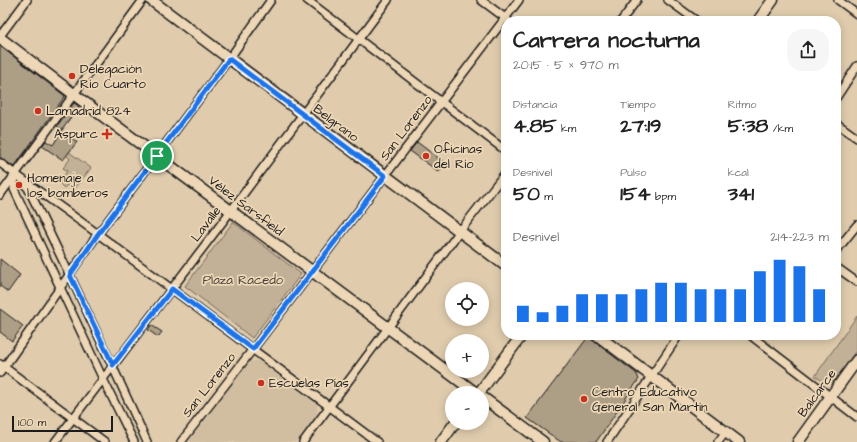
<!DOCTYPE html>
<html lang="es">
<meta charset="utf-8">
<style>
:root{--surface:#fff;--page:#f6f6f6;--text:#222;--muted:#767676;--accent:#1a73e8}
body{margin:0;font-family:"Architects Daughter",sans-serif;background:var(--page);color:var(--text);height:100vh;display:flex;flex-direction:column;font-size:15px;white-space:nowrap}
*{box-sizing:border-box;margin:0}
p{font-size:13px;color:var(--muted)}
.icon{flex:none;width:22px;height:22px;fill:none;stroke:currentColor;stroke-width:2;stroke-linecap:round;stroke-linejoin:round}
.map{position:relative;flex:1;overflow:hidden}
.drawer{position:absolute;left:501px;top:16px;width:340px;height:324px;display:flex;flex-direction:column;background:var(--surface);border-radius:16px;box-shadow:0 2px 10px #0003}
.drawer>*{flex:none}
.tools{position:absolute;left:445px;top:282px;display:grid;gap:8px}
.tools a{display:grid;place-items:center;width:44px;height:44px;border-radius:50%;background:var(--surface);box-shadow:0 2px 10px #0003;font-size:20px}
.scale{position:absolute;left:12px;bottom:10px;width:101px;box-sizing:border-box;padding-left:4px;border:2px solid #1c1c1c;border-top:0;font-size:11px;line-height:14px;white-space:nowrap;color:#1c1c1c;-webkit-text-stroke:3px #edd7b6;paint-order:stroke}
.pin{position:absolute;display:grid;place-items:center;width:34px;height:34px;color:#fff;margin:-17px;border:2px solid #fff;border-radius:50%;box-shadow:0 1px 4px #0007}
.round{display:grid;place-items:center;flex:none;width:42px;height:42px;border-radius:16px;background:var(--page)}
.head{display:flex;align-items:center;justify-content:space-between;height:68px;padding:0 12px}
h1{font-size:22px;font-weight:700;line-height:30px}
.metrics{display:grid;grid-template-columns:repeat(3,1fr);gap:6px;height:68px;padding:4px 12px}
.metrics div{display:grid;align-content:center}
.metrics b{font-size:20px;font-weight:700}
.metrics small{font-size:11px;font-weight:400}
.metrics p{font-size:11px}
.chart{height:112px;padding:8px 12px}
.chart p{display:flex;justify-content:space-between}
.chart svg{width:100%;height:72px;margin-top:4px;stroke:var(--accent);stroke-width:6}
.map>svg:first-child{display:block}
.built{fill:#d1bea1}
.green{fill:#c3b197;stroke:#70665a}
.building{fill:#ad9e86;stroke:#1c1c1c}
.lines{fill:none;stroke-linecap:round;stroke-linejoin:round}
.minor-casing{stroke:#1c1c1c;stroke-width:10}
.secondary-casing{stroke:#1c1c1c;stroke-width:13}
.minor{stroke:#edd7b6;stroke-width:7}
.secondary{stroke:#edd7b6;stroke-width:10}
.route-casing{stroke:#fff;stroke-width:8}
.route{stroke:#1a73e8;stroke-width:5}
.poi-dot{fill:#c8321e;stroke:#edd7b6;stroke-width:1.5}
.labels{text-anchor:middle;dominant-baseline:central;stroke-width:3.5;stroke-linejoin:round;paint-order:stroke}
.poi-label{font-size:13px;fill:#1c1c1c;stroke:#edd7b6;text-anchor:start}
.street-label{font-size:13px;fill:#1c1c1c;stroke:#edd7b6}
.park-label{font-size:13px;fill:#46413b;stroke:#edd7b6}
</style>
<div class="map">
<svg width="857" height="442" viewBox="0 0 857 442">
<rect width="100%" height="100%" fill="#e0ccad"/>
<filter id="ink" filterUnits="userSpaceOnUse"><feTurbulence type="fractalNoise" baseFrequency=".025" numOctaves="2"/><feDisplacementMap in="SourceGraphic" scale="8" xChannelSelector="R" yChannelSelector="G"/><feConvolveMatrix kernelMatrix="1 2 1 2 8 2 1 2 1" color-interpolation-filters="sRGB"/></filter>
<g filter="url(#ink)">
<path class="built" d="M258,360L317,404V414L297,442H188L249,362Z"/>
<g class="green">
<path d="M69,152L91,168L73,191L67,185L64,188L59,183L67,171L63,168L70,159L66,155Z"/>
<path d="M233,222L301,274L252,338L185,286Z"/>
<path d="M857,316V349L834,382H824L815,376Z"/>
</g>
<g class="building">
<path d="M0,46L65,96L14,167L0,157Z"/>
<path d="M74,103L79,106L62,130L57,126Z"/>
<path d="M61,130L77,142L63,160L42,146L46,141L53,145L58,137L56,136Z"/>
<path d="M417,142L445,163L439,172L410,151Z"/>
<path d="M0,259L20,275L8,292L0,286Z"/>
<path d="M0,309L23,326L12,341L0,332Z"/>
<path d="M151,325L162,332L158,337L148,330Z"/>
<path d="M588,337L636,373L639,379L596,442H561L527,418Z"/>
</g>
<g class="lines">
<defs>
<g id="minor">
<path d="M307,0L506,151"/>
<path d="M481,0L508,20"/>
<path d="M668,0L697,21"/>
<path d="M838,0L857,14"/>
<path d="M621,21L637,0"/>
<path d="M0,36L27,0"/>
<path d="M836,98L857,66"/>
<path d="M836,123L857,138"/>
<path d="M0,163L98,234L377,442"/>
<path d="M15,174L14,189L103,379L134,442"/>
<path d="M23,183L28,188C69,273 109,357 147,442"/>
<path d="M0,195L143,0"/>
<path d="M836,251L857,225"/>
<path d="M836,267L857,282"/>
<path d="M750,335L857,417"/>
<path d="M0,364L105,442"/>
<path d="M0,373L98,234L229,59L271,0"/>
<path d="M55,442L218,228L388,0"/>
<path d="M181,442L253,349L519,0"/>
<path d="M303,442L460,231L506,172"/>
<path d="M607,442L679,335"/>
<path d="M718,442L725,433"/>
</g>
<g id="secondary">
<path d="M151,0L506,266"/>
<path d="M758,21L773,0"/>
<path d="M0,38L84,102L476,393"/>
<path d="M597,335L739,442"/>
<path d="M479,393L522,335"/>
<path d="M482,397L543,442"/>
<path d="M441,442L455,423"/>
<path d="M798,442L857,360"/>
</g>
</defs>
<use href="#minor" class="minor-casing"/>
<use href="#secondary" class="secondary-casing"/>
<use href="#minor" class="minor"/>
<use href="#secondary" class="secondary"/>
</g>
</g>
<g class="lines" filter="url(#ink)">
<defs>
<path id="route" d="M229,59L385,176L253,349L172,289L113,365L70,275L98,234Z"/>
</defs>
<use href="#route" class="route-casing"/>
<use href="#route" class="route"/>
</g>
<g class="poi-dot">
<circle cx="72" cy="76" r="4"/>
<circle cx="38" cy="111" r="4"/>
<path d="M105 128h4v4h4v4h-4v4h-4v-4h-4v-4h4z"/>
<circle cx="426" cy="156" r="4"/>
<circle cx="19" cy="185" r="4"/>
<circle cx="261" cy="383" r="4"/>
<circle cx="584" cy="399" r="4"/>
</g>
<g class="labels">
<g class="poi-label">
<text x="80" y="69">Delegación<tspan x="80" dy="15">Río Cuarto</tspan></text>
<text x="46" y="111">Lamadrid 824</text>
<text x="98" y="134" text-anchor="end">Aspurc</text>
<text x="434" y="149">Oficinas<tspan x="434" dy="15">del Río</tspan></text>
<text x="27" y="178">Homenaje a<tspan x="27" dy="15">los bomberos</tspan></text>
<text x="269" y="383">Escuelas Pías</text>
<text x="592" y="392">Centro Educativo<tspan x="592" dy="15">General San Martín</tspan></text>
</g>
<g class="street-label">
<text transform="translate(336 123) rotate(37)">Belgrano</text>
<text transform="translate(406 128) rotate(-53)">San Lorenzo</text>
<text transform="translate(246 206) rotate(37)">Vélez Sarsfield</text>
<text transform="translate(206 224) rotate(-53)">Lavalle</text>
<text transform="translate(209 385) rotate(-52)">San Lorenzo</text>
<text transform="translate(817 393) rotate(-54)">Balcarce</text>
</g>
<g class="park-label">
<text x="243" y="280">Plaza Racedo</text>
</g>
</g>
</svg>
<div class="tools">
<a><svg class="icon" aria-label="locate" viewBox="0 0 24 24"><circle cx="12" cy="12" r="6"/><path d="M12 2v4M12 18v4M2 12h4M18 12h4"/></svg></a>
<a>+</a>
<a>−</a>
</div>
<div class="scale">100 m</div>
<div class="pin" style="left:157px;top:156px;background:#1e9e55"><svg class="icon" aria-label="arrive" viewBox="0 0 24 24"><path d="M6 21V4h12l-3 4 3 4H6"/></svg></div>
<section class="drawer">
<div class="head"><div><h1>Carrera nocturna</h1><p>20:15 · 5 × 970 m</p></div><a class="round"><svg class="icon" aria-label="share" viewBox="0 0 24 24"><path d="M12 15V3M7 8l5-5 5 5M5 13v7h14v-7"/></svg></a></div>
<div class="metrics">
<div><p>Distancia</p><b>4.85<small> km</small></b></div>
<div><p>Tiempo</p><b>27:19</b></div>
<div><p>Ritmo</p><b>5:38<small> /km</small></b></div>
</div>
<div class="metrics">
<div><p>Desnivel</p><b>50<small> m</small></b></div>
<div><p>Pulso</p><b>154<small> bpm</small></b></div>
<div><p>kcal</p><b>341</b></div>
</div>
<div class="chart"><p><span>Desnivel</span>214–223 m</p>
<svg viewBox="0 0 160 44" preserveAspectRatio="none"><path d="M5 44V34M15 44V38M25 44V34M35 44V27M45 44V27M55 44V27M65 44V24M75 44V20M85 44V20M95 44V24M105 44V24M115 44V24M125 44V13M135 44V6M145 44V10M155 44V24"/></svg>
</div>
</section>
</div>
